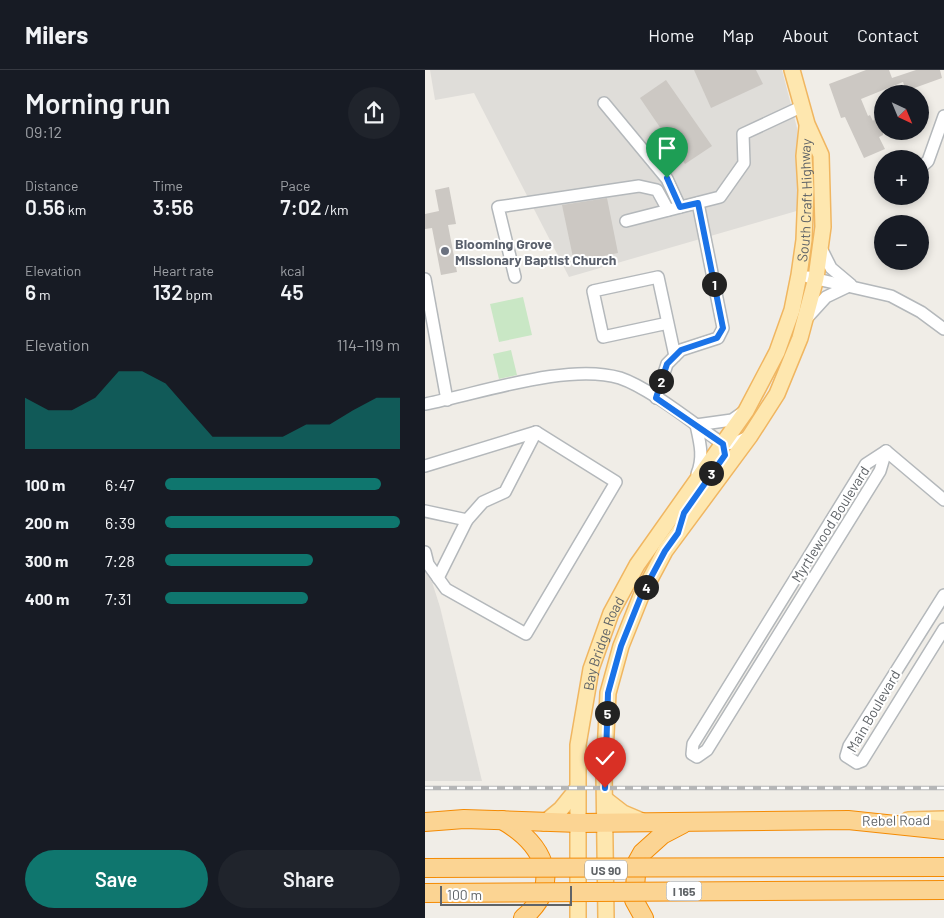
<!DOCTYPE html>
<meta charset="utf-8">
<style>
:root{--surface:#171b24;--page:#20242c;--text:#f1f3f6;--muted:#9ea1a6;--line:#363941;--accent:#0f766e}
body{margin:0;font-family:Barlow,sans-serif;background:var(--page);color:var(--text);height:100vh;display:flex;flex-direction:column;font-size:19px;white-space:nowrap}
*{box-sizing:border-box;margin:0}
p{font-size:16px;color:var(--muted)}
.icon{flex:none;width:28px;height:28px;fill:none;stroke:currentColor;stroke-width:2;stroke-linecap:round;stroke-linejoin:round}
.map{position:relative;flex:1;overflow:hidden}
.drawer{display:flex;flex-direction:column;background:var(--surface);width:425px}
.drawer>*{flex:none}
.needle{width:32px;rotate:136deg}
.tools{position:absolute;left:449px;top:15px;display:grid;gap:10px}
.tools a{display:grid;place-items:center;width:55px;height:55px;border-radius:50%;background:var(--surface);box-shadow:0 2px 8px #0003;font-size:25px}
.scale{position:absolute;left:15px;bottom:12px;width:132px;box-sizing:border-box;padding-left:5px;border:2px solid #5f6367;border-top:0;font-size:14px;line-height:18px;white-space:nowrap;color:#5f6367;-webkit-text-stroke:4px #fff;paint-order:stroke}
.pin{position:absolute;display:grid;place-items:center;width:42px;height:42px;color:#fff;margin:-51px -21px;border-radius:50% 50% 50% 0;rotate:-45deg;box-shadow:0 0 5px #0007}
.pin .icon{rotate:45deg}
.km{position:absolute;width:25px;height:25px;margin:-12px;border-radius:50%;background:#222;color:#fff;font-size:14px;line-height:25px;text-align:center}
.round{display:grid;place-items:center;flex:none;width:52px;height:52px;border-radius:26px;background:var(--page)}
.summary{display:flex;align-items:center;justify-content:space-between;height:85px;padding:0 25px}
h1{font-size:28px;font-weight:600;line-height:38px}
.figures{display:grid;grid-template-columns:repeat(3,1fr);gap:8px;height:85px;padding:5px 25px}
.figures div{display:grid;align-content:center}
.figures b{font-size:21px;font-weight:600}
.figures small{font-size:14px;font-weight:400}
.figures p{font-size:14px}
.chart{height:140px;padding:10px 25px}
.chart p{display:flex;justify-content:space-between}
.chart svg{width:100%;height:90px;margin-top:5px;fill:var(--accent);opacity:.7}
.action{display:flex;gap:10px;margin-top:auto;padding:10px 25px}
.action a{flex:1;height:58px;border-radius:30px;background:var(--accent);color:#fff;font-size:20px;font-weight:600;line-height:58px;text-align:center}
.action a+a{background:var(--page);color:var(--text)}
ul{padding:0 25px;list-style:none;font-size:16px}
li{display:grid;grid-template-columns:80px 60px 1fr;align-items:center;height:38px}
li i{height:12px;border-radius:6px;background:var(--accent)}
header{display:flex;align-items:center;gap:30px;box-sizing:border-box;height:70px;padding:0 25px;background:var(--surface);border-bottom:1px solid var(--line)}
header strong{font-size:24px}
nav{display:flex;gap:28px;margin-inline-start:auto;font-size:18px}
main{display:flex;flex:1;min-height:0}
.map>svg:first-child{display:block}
.industrial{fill:#dfddd9}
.green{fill:#c9e7c5}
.building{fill:#ccc8c3}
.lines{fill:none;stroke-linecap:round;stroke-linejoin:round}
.minor-casing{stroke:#b4b8bb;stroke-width:14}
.major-casing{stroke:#f0b661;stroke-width:18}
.highway-casing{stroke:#f48b04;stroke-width:20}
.minor{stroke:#fff;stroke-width:11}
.major{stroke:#fee7af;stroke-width:15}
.highway{stroke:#fbd493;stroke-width:18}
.rail-casing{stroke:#b5b6b7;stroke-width:4.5}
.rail{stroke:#fff;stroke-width:2.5;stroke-dasharray:8;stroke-linecap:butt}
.highway-bridge-casing{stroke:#f48b04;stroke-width:20;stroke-linecap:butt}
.highway-bridge{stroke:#fbd493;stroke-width:18}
.route-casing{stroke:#fff;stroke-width:10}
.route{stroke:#1a73e8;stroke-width:6}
.worship-dot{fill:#6b7280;stroke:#fff;stroke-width:2}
.labels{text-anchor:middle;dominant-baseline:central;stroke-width:4;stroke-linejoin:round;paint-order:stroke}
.shield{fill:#fff;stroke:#8f9295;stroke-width:1}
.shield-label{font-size:12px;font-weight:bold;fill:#5f6367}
.street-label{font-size:14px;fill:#5f6367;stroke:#fff}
.worship-label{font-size:14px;font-weight:bold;fill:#5b616d;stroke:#fff;text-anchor:start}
</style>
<header>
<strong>Milers</strong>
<nav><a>Home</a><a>Map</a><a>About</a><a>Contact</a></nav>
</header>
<main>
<section class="drawer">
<div class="summary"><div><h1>Morning run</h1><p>09:12</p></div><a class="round"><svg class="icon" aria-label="share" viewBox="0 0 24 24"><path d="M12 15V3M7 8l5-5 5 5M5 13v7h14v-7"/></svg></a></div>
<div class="figures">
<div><p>Distance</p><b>0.56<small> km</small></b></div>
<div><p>Time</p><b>3:56</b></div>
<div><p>Pace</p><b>7:02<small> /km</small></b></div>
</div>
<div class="figures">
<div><p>Elevation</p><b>6<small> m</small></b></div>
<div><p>Heart rate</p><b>132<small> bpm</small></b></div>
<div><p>kcal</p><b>45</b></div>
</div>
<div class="chart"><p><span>Elevation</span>114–119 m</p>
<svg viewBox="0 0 160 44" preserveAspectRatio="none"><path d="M0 44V19L10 25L20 25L30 19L40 6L50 6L60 12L70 25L80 38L90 38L100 38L110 38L120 32L130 32L140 25L150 19L160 19V44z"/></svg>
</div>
<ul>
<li><b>100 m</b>6:47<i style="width:92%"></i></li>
<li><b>200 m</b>6:39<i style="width:100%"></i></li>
<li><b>300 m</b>7:28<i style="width:63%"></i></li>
<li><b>400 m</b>7:31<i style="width:61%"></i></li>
</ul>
<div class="action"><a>Save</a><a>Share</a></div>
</section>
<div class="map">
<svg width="519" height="848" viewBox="0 0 519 848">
<rect width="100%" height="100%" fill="#f0ede7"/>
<g class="industrial">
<path d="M5,0H357L372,58L375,140L144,207L49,23L10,30Z"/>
<path d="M0,490L15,537L57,711H0Z"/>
</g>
<g class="green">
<path d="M98,227L107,265L74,272L65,234Z"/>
<path d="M86,280L92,305L74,309L68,284Z"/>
</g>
<g class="building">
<path d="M269,0H331L338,14L286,38Z"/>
<path d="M441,0H464L467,8L491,0H515L517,8L481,21L478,12L436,29L443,46L445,45L448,51L458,37V65L454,67L460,79L439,88L420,47L416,48L404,14Z"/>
<path d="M241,10L287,76L260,94L215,28Z"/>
<path d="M24,117L31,154L23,155L32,202L16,205L7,158L0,159V144L14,141L10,120Z"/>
<path d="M182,128L193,183L149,192L137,135Z"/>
</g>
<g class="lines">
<defs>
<g id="minor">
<path d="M179,33L242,109L255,137"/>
<path d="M495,98L503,91L519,46"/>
<path d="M457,112L458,111"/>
<path d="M201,151L295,127L319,93L318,64L378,36"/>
<path d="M396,178L406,198L425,214"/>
<path d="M90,207L73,137L214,116L232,120L243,140"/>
<path d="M383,207L466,226L496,242L519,259"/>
<path d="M0,209L22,330"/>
<path d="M381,249L401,227L426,215"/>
<path d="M243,253L178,267L168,221L233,207L250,286"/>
<path d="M231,328L242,294L256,280L293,268L298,258L273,133"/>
<path d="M0,334C54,324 143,292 195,308C225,318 270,355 298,374L310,373L323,367"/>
<path d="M461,381L455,401L282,680L272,687L267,684L268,674L441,394Z"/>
<path d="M461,381L519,430"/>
<path d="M0,396L111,362L191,412L101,564L21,519L3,494L0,482"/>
<path d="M272,404C279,387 275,373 271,355L307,350L317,343"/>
<path d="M0,441L42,450"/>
<path d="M13,508L42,450L58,432L80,422L111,362"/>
<path d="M519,525L424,676L421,686L432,693L437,691L519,559"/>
</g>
<g id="major">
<path d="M180,729L198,743L217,751"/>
<path d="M483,750L519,749"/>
<path d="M119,753L136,739L153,718"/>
<path id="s1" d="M153,848V675L166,599L186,543L212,495L321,341L352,282L367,240L374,205L379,170L381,120L379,86L382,57"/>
<path d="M181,848L179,705L183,623L196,576L216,526L240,481L325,366L352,324L375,268L391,208L398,157L396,85L382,54L367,0"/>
</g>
<g id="highway">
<path d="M77,750C117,773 140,813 98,848"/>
<path d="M0,752L39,749L154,753L423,750L519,760"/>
<path d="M219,848L209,830L212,792L217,783L237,765L258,754"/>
</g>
</defs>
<use href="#minor" class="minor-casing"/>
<use href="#major" class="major-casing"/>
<use href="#highway" class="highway-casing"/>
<use href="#minor" class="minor"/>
<use href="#major" class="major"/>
<use href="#highway" class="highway"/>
<defs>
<path id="rail" d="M0,718H519"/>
</defs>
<use href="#rail" class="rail-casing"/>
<use href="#rail" class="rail"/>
<defs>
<g id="highway-bridge">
<path d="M0,798L519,797"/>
<path d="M0,823L519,820"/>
</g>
</defs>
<use href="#highway-bridge" class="highway-bridge-casing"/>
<use href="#highway-bridge" class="highway-bridge"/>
</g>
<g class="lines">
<defs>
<path id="route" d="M180,718L183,623L196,576L216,526L240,481L253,463L259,443L300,385L298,374L231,328L242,294L256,280L292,268L298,258L273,133L255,137L242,108"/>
</defs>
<use href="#route" class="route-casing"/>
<use href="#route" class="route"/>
</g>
<circle class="worship-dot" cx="20" cy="181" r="5"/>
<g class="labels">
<g class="shield">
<rect x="160" y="790.5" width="42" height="19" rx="4"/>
<rect x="241.5" y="811.5" width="35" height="19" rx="4"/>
</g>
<g class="shield-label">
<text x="181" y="800">US 90</text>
<text x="259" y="821">I 165</text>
</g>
<g class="street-label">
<text stroke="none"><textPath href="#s1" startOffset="775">South Craft Highway</textPath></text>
<text transform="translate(405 454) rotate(-58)">Myrtlewood Boulevard</text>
<text stroke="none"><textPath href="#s1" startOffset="278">Bay Bridge Road</textPath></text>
<text transform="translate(448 641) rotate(-60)">Main Boulevard</text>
<text transform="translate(471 750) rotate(-1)">Rebel Road</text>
</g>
<g class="worship-label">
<text x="30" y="173">Blooming Grove<tspan x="30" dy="16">Missionary Baptist Church</tspan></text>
</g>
</g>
</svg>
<div class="tools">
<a><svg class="needle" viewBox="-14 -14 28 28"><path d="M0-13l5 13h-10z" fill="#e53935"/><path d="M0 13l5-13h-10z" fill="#9ea1a6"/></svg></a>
<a>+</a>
<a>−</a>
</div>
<div class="scale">100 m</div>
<div class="pin" style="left:242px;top:108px;background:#1e9e55"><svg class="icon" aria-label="arrive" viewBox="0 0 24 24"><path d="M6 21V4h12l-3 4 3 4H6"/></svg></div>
<div class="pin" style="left:180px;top:718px;background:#d93025"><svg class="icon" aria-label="check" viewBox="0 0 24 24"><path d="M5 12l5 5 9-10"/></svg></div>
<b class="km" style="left:289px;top:214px">1</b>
<b class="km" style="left:236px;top:311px">2</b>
<b class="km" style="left:286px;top:403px">3</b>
<b class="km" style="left:221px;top:517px">4</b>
<b class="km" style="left:182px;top:643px">5</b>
</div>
</main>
